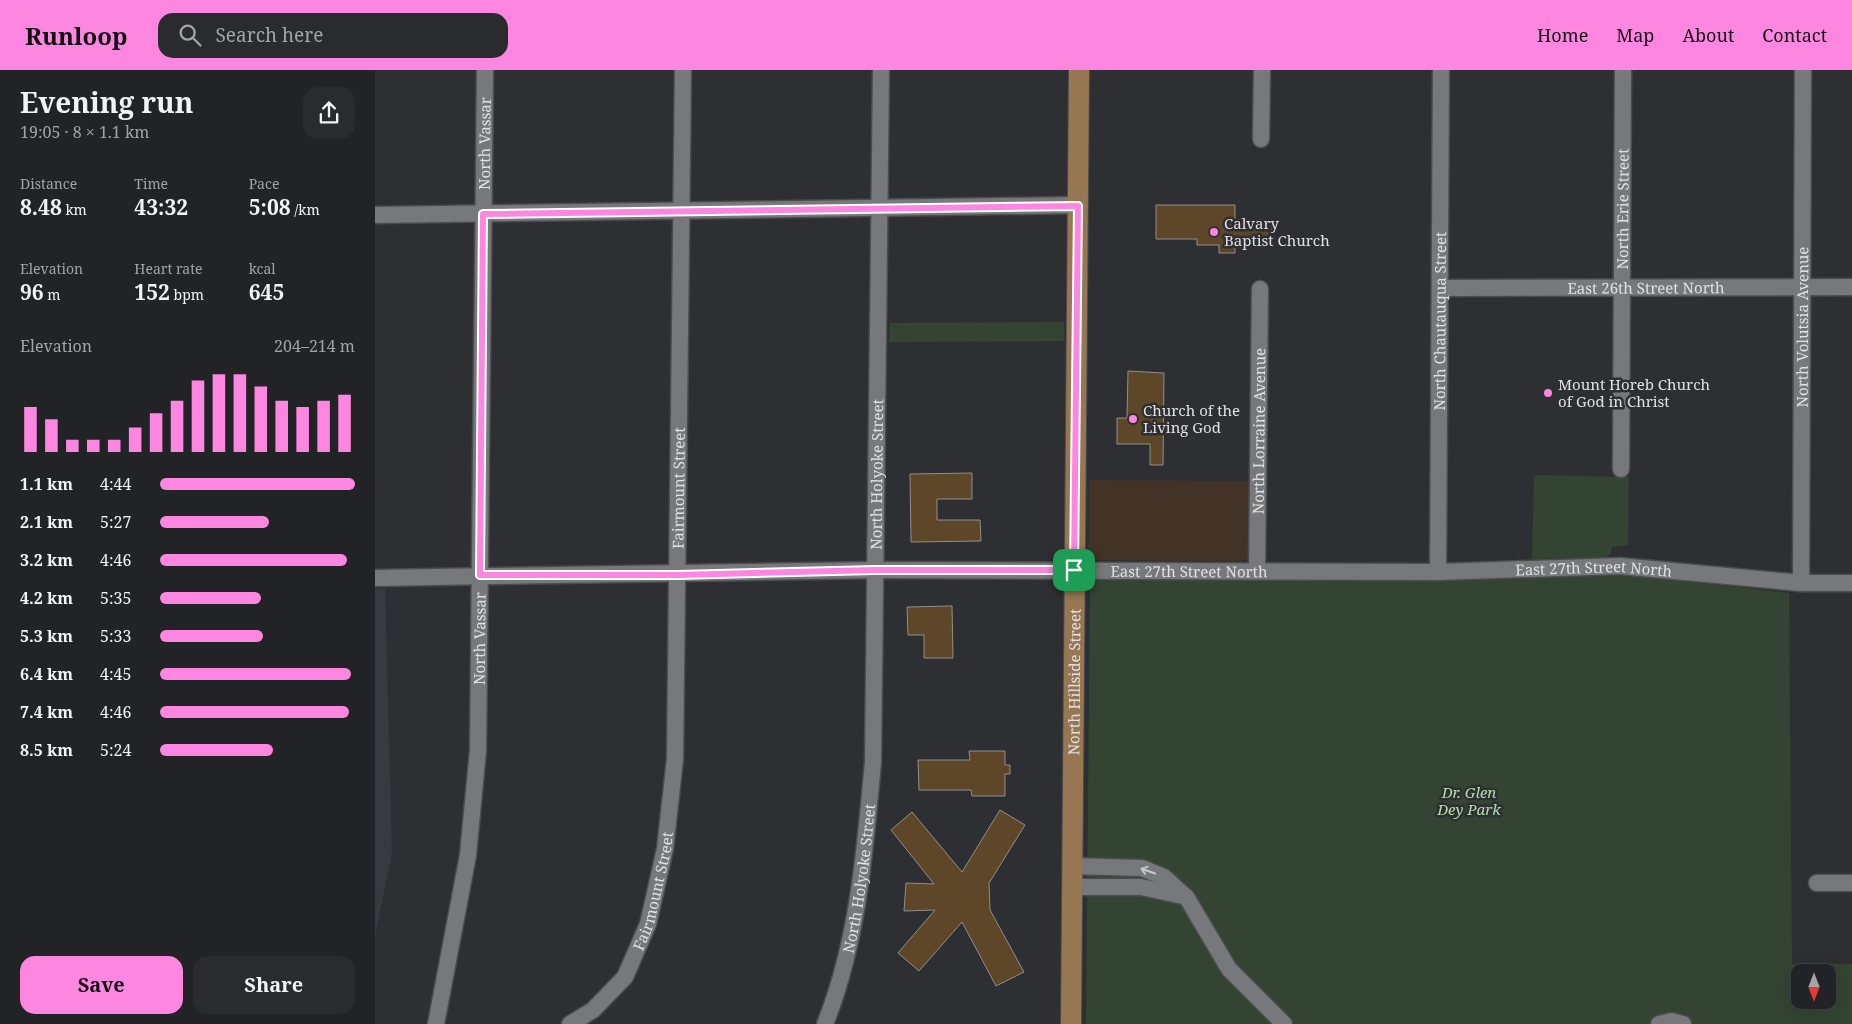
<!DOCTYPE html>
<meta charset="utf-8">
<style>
:root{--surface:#222326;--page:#2a2b2e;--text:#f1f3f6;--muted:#a2a4a7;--line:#3f4043;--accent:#fd86e1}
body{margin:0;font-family:"Noto Serif",serif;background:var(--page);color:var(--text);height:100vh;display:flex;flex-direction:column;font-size:19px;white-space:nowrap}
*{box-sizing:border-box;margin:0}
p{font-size:16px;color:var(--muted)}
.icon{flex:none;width:28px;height:28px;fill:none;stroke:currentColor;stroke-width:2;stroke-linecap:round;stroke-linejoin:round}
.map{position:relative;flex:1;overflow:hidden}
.details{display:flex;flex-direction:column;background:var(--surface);width:375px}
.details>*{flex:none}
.needle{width:32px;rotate:180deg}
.buttons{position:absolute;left:1416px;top:894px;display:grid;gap:10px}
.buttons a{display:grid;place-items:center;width:45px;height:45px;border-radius:10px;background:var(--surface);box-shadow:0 5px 20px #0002,0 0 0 1px var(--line);font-size:25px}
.pin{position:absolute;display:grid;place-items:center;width:42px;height:42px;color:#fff;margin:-21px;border-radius:10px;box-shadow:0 2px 8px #0006}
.round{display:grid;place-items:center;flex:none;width:52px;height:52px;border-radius:15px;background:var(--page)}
.summary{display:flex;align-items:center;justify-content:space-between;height:85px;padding:0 20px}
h1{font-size:28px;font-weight:700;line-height:38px}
.metrics{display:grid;grid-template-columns:repeat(3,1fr);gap:8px;height:85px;padding:5px 20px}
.metrics div{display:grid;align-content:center}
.metrics b{font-size:21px;font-weight:700}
.metrics small{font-size:14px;font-weight:400}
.metrics p{font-size:14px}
.chart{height:140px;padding:10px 20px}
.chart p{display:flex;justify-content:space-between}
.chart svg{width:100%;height:90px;margin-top:5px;stroke:var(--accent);stroke-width:6}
.cta{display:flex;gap:10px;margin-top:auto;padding:10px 20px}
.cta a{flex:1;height:58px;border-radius:15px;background:var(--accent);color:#111;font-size:20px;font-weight:700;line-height:58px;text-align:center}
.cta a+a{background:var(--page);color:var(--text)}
ul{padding:0 20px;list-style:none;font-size:16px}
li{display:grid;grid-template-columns:80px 60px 1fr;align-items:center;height:38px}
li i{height:12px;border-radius:6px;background:var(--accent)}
header{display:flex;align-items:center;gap:30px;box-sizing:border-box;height:70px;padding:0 25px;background:var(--accent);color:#111}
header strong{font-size:24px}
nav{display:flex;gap:28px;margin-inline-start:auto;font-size:18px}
.search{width:350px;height:45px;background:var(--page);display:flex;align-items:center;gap:12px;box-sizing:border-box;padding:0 18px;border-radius:15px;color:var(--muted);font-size:19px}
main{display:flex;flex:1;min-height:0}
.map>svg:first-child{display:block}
.commercial{fill:#433327}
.built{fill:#363a41}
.green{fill:#334432;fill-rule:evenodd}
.building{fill:#5e4728;stroke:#918f8c}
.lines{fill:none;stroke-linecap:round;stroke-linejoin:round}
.minor-casing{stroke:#4b4c4e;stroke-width:19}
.major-casing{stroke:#4b4c4e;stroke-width:22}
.minor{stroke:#77787b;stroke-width:16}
.major{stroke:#967752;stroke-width:20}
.oneway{stroke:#c6c7c9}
.route-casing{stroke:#fff;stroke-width:10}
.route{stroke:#fd86e1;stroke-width:6}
.poi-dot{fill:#fd86e1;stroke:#2e2f32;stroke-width:2}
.labels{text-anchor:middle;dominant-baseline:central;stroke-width:5;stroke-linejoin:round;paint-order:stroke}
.street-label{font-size:15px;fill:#e1e1e3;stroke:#2e2f32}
.poi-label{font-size:15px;fill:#e1e1e3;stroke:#2e2f32;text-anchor:start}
.park-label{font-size:15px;font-style:italic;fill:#b1e0ad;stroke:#2e2f32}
</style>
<header>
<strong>Runloop</strong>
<div class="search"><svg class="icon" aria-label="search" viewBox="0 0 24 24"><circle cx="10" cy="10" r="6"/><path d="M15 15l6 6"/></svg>Search here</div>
<nav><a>Home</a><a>Map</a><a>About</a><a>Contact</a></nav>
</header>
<main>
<section class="details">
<div class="summary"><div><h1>Evening run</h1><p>19:05 · 8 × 1.1 km</p></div><a class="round"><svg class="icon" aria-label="share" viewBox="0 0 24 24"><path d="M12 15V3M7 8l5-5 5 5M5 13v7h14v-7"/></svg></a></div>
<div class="metrics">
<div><p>Distance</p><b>8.48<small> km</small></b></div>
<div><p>Time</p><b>43:32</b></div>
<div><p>Pace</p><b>5:08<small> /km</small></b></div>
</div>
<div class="metrics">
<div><p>Elevation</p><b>96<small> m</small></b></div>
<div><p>Heart rate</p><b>152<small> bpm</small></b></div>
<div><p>kcal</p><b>645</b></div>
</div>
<div class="chart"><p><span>Elevation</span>204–214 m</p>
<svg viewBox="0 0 160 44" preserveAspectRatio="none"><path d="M5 44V22M15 44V28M25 44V38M35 44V38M45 44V38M55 44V32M65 44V25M75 44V19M85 44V9M95 44V6M105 44V6M115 44V12M125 44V19M135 44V22M145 44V19M155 44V16"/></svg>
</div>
<ul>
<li><b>1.1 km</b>4:44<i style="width:100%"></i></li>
<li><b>2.1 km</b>5:27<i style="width:56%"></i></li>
<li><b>3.2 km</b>4:46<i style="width:96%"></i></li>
<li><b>4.2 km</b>5:35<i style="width:52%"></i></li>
<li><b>5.3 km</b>5:33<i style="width:53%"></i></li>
<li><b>6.4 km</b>4:45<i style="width:98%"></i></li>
<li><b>7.4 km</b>4:46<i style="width:97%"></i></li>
<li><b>8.5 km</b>5:24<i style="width:58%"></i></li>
</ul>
<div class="cta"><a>Save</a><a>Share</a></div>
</section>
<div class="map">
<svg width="1477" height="954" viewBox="0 0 1477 954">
<rect width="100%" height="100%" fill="#2e2f32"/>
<path class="commercial" d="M714,410L876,411L875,483L872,489L866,491L717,490L714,487Z"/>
<path class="built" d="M0,519H10L17,783L0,866Z"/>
<g class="green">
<path d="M689,252V271L514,272L515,253Z"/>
<path d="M1159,405L1254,407L1253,475L1237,477L1236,483L1230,488L1157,489Z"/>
<path d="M1266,506L1414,523L1417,894H1477V954H711L715,511L720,508ZM1425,902H1452V930H1425Z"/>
</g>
<g class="building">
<path d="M781,135H860V155L897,154V169H868V177H860V183H844V175H822V169H781Z"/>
<path d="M753,301L789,303L788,395H775V374H742V348H752Z"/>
<path d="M597,403V429H562V450H605L606,471L536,472L535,404Z"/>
<path d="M577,536L578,588H549V565H533L532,537Z"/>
<path d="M594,681H630V695H635V704H630V726H597L596,720H544L543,690H595Z"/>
<path d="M625,740L650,755L614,813L615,840L649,902L621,916L587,852L544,901L523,883L560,840L529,841L531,813L559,814L516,760L537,742L587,802Z"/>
</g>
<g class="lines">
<defs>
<g id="minor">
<path d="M886,69L887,0"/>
<path d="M0,145L703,135"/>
<path id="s1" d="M1066,218L1477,217"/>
<path id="s2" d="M1246,399L1248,0"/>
<path id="s3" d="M882,501L885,219"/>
<path id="s4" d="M1063,502L1066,0"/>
<path id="s5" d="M0,508L500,500L1063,502L1245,496L1426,513H1477"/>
<path id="s6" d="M1426,513L1428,0"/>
<path d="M696,796L767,798L789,807L812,828L854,899L909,954"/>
<path d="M1442,813H1477"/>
<path d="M696,817H766L808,826"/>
<path id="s7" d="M61,954L93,785L103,680L110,0"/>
<path id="s8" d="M195,954L218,940L250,907L273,854L290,779L300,689L308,0"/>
<path id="s9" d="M450,954C483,872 490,780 498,692L506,0"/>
<path d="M1284,954L1296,951L1308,954"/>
</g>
<g id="major">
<path id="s10" d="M696,954L704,0"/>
</g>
</defs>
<use href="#minor" class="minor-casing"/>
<use href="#major" class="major-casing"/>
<use href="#minor" class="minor"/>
<use href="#major" class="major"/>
</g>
<defs><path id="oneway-shaft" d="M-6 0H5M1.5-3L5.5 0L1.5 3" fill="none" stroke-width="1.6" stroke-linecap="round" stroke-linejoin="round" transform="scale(1.25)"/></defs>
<use class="oneway" href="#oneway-shaft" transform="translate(773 801) rotate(-161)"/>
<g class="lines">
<defs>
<path id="route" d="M703,136L699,500H500L303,505H105L108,144Z"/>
</defs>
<use href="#route" class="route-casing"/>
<use href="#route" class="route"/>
</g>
<g class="poi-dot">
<circle cx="839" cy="162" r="5"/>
<circle cx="1173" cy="323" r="5"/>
<circle cx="758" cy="349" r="5"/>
</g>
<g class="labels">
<g class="street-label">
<text stroke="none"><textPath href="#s7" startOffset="884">North Vassar</textPath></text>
<text stroke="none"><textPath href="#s2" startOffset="260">North Erie Street</textPath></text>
<text stroke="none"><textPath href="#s1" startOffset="205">East 26th Street North</textPath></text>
<text stroke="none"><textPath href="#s4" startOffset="251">North Chautauqua Street</textPath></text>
<text stroke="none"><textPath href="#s6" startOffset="256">North Volutsia Avenue</textPath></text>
<text stroke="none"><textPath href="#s3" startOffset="140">North Lorraine Avenue</textPath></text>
<text stroke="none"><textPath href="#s9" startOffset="555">North Holyoke Street</textPath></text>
<text stroke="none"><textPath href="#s8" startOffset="569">Fairmount Street</textPath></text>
<text stroke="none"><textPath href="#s5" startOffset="1219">East 27th Street North</textPath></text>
<text stroke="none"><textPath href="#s5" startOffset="814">East 27th Street North</textPath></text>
<text stroke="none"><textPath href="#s7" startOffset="389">North Vassar</textPath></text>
<text stroke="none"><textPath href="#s10" startOffset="342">North Hillside Street</textPath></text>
<text stroke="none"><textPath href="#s9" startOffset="150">North Holyoke Street</textPath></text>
<text stroke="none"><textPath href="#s8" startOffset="164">Fairmount Street</textPath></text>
</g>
<g class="poi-label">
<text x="849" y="153">Calvary<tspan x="849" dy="17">Baptist Church</tspan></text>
<text x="1183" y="314">Mount Horeb Church<tspan x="1183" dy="17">of God in Christ</tspan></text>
<text x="768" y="340">Church of the<tspan x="768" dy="17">Living God</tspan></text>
</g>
<g class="park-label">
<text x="1094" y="722">Dr. Glen<tspan x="1094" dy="17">Dey Park</tspan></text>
</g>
</g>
</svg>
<div class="buttons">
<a><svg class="needle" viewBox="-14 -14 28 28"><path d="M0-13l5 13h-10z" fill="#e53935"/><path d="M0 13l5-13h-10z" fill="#a2a4a7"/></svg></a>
</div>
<div class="pin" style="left:699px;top:500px;background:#1e9e55"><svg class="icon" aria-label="arrive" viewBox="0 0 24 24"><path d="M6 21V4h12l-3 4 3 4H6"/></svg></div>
</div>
</main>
